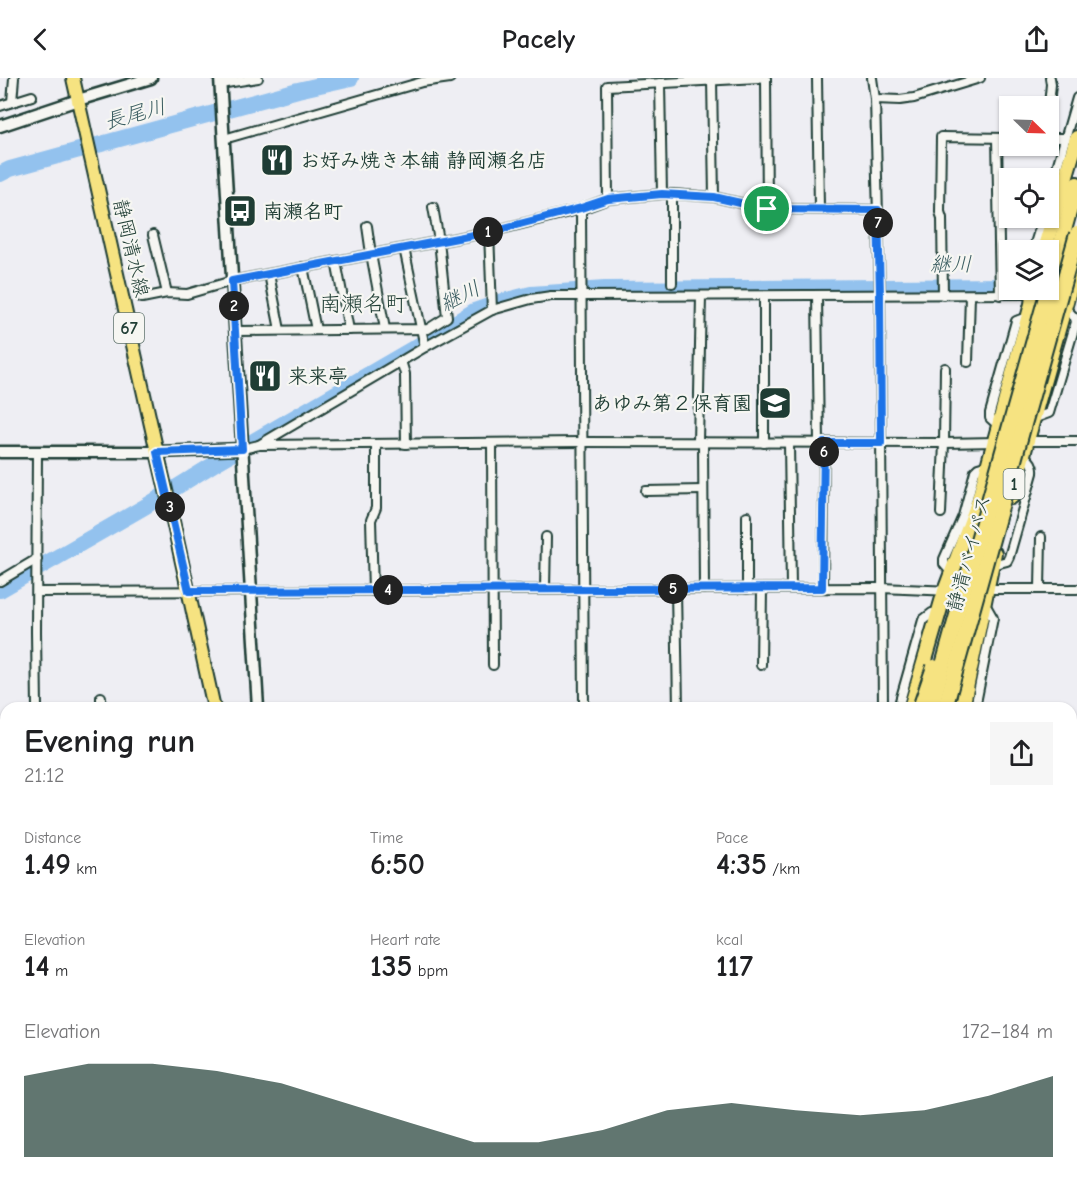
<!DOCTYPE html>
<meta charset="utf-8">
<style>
:root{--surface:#fff;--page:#f6f6f6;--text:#202124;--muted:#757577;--accent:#1f3d34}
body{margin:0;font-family:"Comic Neue","Klee One",sans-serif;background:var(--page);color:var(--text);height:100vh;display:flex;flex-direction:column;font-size:22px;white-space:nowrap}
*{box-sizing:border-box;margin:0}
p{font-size:20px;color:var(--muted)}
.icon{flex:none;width:33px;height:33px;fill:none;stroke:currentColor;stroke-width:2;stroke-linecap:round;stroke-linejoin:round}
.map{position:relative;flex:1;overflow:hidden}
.details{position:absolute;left:0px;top:624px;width:1077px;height:488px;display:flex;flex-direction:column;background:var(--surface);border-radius:18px 18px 0 0;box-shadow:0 2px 4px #0004}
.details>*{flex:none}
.needle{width:39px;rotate:113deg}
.fabs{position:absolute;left:999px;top:18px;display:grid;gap:12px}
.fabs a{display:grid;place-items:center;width:60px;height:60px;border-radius:0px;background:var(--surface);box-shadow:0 2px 4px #0004;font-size:30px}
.pin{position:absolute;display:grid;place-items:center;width:51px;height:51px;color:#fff;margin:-26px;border:3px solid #fff;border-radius:50%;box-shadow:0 2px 6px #0007}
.km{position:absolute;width:30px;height:30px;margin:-15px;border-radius:50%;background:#222;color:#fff;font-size:16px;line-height:30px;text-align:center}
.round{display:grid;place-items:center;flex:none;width:63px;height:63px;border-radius:0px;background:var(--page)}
.summary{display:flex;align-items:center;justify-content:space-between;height:102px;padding:0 24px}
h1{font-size:33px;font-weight:700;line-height:45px}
.metrics{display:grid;grid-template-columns:repeat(3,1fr);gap:9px;height:102px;padding:6px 24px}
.metrics div{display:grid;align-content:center}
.metrics b{font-size:30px;font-weight:700}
.metrics small{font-size:16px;font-weight:400}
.metrics p{font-size:16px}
.chart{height:168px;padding:12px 24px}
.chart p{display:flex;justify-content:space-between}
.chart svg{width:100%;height:108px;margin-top:6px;fill:var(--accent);opacity:.7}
header{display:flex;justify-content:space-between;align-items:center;height:78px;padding:0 24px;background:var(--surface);font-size:27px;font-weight:700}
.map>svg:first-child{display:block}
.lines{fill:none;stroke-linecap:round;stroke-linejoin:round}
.river{stroke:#93c2ee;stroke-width:16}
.street-casing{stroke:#1f3d34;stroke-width:12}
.secondary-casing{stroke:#1f3d34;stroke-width:15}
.primary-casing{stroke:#1f3d34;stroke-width:16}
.highway-casing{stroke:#1f3d34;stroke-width:18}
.street{stroke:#f6f6f2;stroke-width:8}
.secondary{stroke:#f6f6f2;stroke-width:10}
.primary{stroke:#f6e381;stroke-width:12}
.highway{stroke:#f6e381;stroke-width:14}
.highway-bridge-casing{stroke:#1f3d34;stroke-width:18;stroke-linecap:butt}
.highway-bridge{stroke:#f6e381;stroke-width:14}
.route-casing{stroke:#fff;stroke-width:12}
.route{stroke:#1a73e8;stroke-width:8}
.labels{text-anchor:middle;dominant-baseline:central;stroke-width:4.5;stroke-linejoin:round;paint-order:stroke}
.shield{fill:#f6f6f2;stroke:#60746d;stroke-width:1.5}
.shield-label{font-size:18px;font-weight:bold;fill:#1f3d34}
.poi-label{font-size:20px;font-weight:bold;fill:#1f3d34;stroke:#f6f6f2;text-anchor:start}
.street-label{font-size:20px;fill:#1f3d34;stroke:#f6f6f2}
.water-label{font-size:21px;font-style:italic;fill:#3c5e62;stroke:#f6f6f2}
.quarter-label{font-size:22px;fill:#1f3d34;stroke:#f6f6f2}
</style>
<header><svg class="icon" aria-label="back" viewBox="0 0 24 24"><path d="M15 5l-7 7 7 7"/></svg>Pacely<svg class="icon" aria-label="share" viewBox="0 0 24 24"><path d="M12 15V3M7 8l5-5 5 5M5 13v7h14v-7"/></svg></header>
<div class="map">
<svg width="1077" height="1111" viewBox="0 0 1077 1111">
<rect width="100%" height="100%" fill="#eeeef3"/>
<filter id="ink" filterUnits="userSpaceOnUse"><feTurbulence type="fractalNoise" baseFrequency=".0167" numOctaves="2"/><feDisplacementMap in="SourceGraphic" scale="12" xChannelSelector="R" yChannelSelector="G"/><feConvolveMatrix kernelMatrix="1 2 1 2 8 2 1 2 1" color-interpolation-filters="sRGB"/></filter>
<g filter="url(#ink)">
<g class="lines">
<g class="river">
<path d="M0,96L10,91L298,12L351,0"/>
<path d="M0,512L146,428L219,383L414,270L474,233L503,223L531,216L605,211L1010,208"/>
</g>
<defs>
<g id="street">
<path d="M766,0L767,131"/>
<path d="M817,0L819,130"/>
<path d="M872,0L875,21L880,217L883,630"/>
<path d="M712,2L714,119"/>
<path d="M660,5L662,116"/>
<path d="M220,6L258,0"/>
<path d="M875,21L900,22L914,20L980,0"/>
<path d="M12,24L14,0"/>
<path d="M0,28L32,18"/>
<path d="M1048,38L1051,6L1050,0"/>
<path d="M997,60L1000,217"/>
<path d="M1048,60H1066"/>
<path d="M224,61L422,4L450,0"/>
<path d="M1048,120L1077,20"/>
<path d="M608,121L607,8L759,0"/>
<path d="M581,131L584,630"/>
<path d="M367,148L371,176L385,251"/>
<path d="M489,154L492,232"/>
<path d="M153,157L167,215"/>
<path d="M404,170L425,269"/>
<path d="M1033,172L1043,140"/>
<path d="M336,183L349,252"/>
<path d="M303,189L316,252"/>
<path d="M269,196L280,252"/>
<path d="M672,205V116"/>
<path d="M817,217L819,365"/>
<path d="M943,217L942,140L940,134L941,59L1010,60"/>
<path d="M764,218V365"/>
<path d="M142,220L167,215L187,216L232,203L489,154L581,131L608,121L662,116H672L714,119L767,131L878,132"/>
<path d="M236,253L428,251L447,239L439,163L433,129"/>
<path d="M401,283L405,296L406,366"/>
<path d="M968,284L970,217"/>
<path d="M1033,341L1049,335L1076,244L1075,240L1065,230"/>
<path d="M999,348L990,340V335L1016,243L1029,238"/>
<path d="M1023,363H1077"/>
<path d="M698,364L701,218"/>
<path d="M703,364L704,511"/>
<path d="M492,365L493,587"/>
<path d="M789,365L791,510"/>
<path d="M259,367L425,269L492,232L531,221L551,218H582L1037,216"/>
<path d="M242,371L259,367L582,364L944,365L996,364"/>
<path d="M646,413L703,412"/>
<path d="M941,435L944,365L945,290"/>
<path d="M747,438V511"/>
<path d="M992,487L1007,483L1009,479L1033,395C1034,386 1029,382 1023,376"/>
<path d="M951,494L944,486V481L963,438L975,393L978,390L988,387"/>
<path d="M0,503L37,481"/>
<path d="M823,510L824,365"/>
<path d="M545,511L546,459"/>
<path d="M676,511L678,630"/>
<path d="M994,511H1077"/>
<path d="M1040,511L1041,459"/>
<path d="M373,513L371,442L376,430V366"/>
<path d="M37,514L881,510L952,513"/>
<path d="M761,587L762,511"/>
<path d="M101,619V630"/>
<path d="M37,630L36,554L37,374"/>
<path d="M898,630L923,542L932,535L939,534"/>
<path d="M975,630L993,540L985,526"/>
<path d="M1071,660H1077"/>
<path d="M0,666H6"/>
<path d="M1071,813H1077"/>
<path d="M0,822H6"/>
<path d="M1071,966H1077"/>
<path d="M0,971H6"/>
<path d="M585,1106V1111"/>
<path d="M38,1111V1106"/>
<path d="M155,1111V1106"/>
<path d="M883,1111V1106"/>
</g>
<g id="secondary">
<path d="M220,0L258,630"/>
<path d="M0,48L78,22L151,0"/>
<path d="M0,374H157L242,371"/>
</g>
<g id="primary">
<path d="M73,0L157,374L169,425L214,630"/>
<path d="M354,1106L357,1111"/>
</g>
<g id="highway">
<path d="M1044,172L1077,60"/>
<path d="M1048,209L1077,106"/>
<path d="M1011,419L1077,184"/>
<path d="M911,630L945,513L978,425L1032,226L1034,212"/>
<path d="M962,630L994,475"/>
<path d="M803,1111L804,1106"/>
<path d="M814,1111L815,1106"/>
<path d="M837,1111L838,1106"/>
</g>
</defs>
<use href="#street" class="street-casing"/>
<use href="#secondary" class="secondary-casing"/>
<use href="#primary" class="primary-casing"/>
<use href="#highway" class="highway-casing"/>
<use href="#street" class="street"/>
<use href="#secondary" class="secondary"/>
<use href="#primary" class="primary"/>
<use href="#highway" class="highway"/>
<defs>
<g id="highway-bridge">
<path d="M920,630L934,589"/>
<path d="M931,630L1048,212"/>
<path d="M945,630L1077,156"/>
</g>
</defs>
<use href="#highway-bridge" class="highway-bridge-casing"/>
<use href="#highway-bridge" class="highway-bridge"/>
</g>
</g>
<g class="lines" filter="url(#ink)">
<defs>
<path id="route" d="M662,116L714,119L767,131L878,132L880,217L881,365H824L822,510L189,513L157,374L242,371L232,203L489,154L581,130L608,121Z"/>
</defs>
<use href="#route" class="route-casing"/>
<use href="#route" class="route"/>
</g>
<defs>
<symbol id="restaurant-square" viewBox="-11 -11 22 22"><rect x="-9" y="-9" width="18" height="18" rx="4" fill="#1f3d34" stroke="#f6f6f2"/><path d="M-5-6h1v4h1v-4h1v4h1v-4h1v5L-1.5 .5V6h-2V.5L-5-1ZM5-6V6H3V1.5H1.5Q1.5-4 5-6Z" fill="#fff"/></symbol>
<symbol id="bus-square" viewBox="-11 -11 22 22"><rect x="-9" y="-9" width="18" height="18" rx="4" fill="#1f3d34" stroke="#f6f6f2"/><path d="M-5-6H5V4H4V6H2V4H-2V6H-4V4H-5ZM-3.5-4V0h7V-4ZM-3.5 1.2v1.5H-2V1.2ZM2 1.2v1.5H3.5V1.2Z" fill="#fff"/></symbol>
<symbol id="school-square" viewBox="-11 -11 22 22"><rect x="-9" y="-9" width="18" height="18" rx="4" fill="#1f3d34" stroke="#f6f6f2"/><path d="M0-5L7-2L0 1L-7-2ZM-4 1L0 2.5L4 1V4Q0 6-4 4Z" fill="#fff"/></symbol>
</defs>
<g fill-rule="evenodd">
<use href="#restaurant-square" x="258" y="63" width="38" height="38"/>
<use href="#bus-square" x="221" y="114" width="38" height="38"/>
<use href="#restaurant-square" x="246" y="279" width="38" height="38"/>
<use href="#school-square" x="756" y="306" width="38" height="38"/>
</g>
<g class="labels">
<g class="shield">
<rect x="114" y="235" width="30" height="30" rx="4.5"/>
<rect x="1003.5" y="391" width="21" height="30" rx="4.5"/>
</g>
<g class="shield-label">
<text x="129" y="250">67</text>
<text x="1014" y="406">1</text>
</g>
<g class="poi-label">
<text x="300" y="82">お好み焼き本舗 静岡瀬名店</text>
<text x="263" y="133">南瀬名町</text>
<text x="288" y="298">来来亭</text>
<text x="752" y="325" text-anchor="end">あゆみ第２保育園</text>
</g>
<g class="street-label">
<text transform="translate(131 170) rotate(77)">静岡清水線</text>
<text transform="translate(969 475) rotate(-75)">静清バイパス</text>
</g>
<g class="water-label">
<text transform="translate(135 36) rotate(-15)">長尾川</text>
<text x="951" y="186">継川</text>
<text transform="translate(460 218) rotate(-26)">継川</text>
</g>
<g class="quarter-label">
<text x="363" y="226">南瀬名町</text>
</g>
</g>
</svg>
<div class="fabs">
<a><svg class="needle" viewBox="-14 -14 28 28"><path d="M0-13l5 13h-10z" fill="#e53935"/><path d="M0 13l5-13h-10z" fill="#757577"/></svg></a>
<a><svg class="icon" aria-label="locate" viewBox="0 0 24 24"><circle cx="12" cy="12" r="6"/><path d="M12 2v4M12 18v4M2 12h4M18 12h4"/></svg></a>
<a><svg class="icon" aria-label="layers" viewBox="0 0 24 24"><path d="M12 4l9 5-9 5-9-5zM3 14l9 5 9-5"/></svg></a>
</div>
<div class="pin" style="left:767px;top:131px;background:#1e9e55"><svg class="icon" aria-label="arrive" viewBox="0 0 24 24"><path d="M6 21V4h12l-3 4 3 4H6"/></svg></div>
<b class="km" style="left:488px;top:154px">1</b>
<b class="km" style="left:234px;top:228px">2</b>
<b class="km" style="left:170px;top:429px">3</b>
<b class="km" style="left:388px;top:512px">4</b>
<b class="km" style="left:673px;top:511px">5</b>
<b class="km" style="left:824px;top:374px">6</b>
<b class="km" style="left:878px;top:145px">7</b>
<section class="details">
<div class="summary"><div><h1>Evening run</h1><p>21:12</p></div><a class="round"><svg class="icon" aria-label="share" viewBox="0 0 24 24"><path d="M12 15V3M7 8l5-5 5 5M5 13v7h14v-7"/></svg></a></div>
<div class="metrics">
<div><p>Distance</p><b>1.49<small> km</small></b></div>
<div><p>Time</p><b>6:50</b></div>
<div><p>Pace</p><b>4:35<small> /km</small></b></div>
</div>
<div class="metrics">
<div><p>Elevation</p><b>14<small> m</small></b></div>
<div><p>Heart rate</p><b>135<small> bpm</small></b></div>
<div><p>kcal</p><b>117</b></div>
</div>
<div class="chart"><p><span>Elevation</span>172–184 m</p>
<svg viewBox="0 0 160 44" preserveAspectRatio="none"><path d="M0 44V11L10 6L20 6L30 9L40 14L50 22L60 30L70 38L80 38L90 33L100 25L110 22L120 25L130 27L140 25L150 19L160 11V44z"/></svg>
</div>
</section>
</div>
